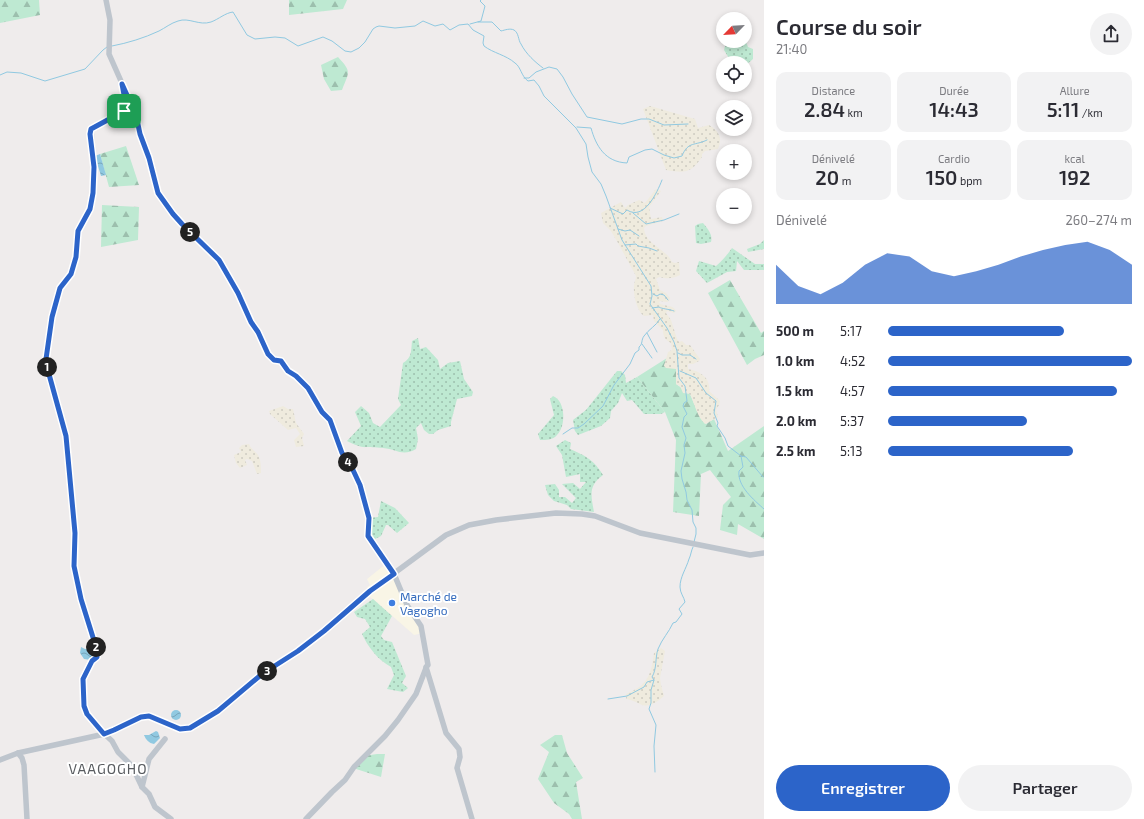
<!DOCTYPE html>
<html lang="fr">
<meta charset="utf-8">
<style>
:root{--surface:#fff;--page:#f2f2f3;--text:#2b2b33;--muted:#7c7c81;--accent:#2c64c9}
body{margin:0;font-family:"Exo 2",sans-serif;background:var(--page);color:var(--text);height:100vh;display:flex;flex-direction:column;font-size:15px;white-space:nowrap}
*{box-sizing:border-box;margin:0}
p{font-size:13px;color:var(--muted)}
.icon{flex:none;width:22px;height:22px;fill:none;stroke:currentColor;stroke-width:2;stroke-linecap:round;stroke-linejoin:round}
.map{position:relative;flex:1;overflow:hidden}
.panel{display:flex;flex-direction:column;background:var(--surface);width:380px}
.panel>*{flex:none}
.needle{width:26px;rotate:245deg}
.controls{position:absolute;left:716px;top:12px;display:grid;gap:8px}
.controls a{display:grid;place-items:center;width:36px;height:36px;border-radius:50%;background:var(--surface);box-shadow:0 2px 6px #0003;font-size:20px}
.pin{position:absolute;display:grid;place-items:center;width:34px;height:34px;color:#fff;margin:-17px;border-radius:8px;box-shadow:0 2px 6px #0006}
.km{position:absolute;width:20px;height:20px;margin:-10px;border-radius:50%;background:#222;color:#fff;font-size:11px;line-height:20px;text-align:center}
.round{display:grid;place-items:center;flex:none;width:42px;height:42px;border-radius:21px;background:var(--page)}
.head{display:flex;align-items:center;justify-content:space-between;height:68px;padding:0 12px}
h1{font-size:22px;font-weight:600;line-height:30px}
.stats{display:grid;grid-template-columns:repeat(3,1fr);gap:6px;height:68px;padding:4px 12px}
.stats div{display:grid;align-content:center;border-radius:10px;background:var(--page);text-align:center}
.stats b{font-size:20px;font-weight:600}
.stats small{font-size:11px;font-weight:400}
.stats p{font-size:11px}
.chart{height:112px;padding:8px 12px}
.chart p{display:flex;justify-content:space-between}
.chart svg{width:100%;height:72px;margin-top:4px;fill:var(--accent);opacity:.7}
.cta{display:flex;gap:8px;margin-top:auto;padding:8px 12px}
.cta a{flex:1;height:46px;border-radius:24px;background:var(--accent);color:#fff;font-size:16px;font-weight:600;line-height:46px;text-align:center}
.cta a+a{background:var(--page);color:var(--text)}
ul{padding:0 12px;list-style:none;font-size:13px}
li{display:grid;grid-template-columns:64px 48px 1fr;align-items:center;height:30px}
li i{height:10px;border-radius:5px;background:var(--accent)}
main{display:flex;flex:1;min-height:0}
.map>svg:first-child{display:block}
.commercial{fill:#f9f5e6}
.green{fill:url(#green-dots)}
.forest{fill:url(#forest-firs)}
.sand{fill:url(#sand-dots)}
.water{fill:url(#water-waves)}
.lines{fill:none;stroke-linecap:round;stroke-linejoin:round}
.stream{stroke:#90c9e1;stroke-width:1}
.minor{stroke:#bec5cd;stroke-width:5.5}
.route-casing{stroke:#fff;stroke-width:8}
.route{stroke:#2c64c9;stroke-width:5}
.shop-dot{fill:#3f7fe0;stroke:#fff;stroke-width:1.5}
.labels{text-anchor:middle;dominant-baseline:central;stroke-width:4;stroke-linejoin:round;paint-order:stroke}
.shop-label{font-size:12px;fill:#366cbe;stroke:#fff;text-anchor:start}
.quarter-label{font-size:14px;letter-spacing:1px;fill:#595c60;stroke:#fff}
</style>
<main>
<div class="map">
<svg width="764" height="819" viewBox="0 0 764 819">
<defs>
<pattern id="green-dots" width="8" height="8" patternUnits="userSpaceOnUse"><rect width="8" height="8" fill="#bee9d2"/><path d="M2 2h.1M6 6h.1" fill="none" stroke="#9cbfad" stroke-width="1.8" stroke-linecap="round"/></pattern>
<pattern id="forest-firs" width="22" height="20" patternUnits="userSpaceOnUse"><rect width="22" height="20" fill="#bee9d2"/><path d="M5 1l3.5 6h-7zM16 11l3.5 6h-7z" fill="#9cbfad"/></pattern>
<pattern id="sand-dots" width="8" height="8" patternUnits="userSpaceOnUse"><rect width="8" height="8" fill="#efebde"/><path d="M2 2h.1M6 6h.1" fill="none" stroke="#cecbc1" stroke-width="1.8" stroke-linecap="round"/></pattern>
<pattern id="water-waves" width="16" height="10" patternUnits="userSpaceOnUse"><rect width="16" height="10" fill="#90c9e1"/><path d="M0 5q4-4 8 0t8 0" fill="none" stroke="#77a5b9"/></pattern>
</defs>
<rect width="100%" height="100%" fill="#efecec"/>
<path class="commercial" d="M387,563L423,633L414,635L373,599L366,595L370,591L367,587L370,585L367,579Z"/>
<g class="green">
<path d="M730,41L746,42L748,47L753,49V59L746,65H745V63H732L724,50L725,46Z"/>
<path d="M703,223C708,229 713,235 711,242L701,244L696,243L695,226L698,224Z"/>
<path d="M764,240V249L748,252L747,249L760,244Z"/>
<path d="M732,248L755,264H764V270H744L737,261L736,271L727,272L707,283L696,271L699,261L716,266C723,260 727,255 732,248Z"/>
<path d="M418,338L420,349L426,347L438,360L440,369L448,363L460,361L464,379L473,392L472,396L457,399L451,422V426L438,430L433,434H429L424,430L421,423L416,428L418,439L416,449C402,457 397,449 383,448C366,446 364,450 347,441L361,426L355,412L361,406L369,413L373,423L380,427L401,405L398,399L403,363C412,358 411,351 412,341Z"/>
<path d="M617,371H621L625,375L626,383L637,377L665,412L661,414H644L632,400L627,401L622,393L618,403L611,411L610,418L601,426L578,435L575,431L573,420L586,410Z"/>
<path d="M553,396C566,401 566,427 557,435C553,440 546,440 540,440L538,434L554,415L550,399Z"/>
<path d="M565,440L571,443L570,449C586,456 594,460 603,475C588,486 591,495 594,512L571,509L567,505L554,501L548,495L545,485L555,484L559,490V497H565L572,503L576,498L562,484L573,483L580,489L586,482H580V474L566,477L562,455L556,446Z"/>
<path d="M381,501L395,508L409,523L397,533L388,525H386L381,536L375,539L368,528L369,518L378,517Z"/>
<path d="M373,599L392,616L381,636L384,640L392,642L406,676L402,683L408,688L403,692L387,689L394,675L391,667C378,660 368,647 362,634L370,627L365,619L357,617L354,612Z"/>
</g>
<g class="forest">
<path d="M0,0H39L40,15L0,23Z"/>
<path d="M289,0H347L343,9L289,15Z"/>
<path d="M338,57C352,72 349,72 342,90L331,91L324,79L321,65Z"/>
<path d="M126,146L139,185L109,187L100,154Z"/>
<path d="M102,205L139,207L138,240L101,247Z"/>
<path d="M730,280L761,333L764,331V355L755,359L747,365L708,293Z"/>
<path d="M667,358L664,366L676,368V384L690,394L697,411L706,424L714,419L728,451L764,426V539L738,524L737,535L720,530L723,505L731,497L710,470L701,474L699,516L673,512L676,440L665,412L637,377Z"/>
<path d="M555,735H562L567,753L583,778L576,782L582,819H572L569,814L554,803L538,779L549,752L540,745Z"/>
<path d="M377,754H385L381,777L353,768L364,756Z"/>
</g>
<g class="sand">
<path d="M650,106L695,119L698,128L709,125C719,131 723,138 718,149L705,151L702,154V157C690,174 685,173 666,170L643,109Z"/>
<path d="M656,189L661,191L649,207L651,219L662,217L663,221L646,226L644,228C645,245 666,248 672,262L675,263L679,262L680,275C672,279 667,279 659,277L656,279L660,290L666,293L670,298L669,301L667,302L660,301L659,303C665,307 673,304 676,311L674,313L667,311L666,313L671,320L677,339L679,342L682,341L686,345H690L700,359L699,361L693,364H688V369C699,371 711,377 709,391L720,401L719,405L716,410L718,417L705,424C697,417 695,404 690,394L683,393L680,386L676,384V369L666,368L664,366L668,352L672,350L671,343C665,340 663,336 663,330L654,321L653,315L644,316C637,311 633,295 634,286C634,282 636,280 636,276L618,243L611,231L603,223L601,213L621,202L625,208L628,205L639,200L645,203Z"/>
<path d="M283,406L288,409H293L296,423L304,434L302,438L304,446L296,447L294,440L300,434L296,428L288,430L270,414L269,411Z"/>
<path d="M249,444C251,449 255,451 258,455C261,460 261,467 261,473L257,474L252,461L247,459L245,460L247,465L240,468L236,463L234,455L241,452L239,448L242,445Z"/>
<path d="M661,648L665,651L660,678L661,685L664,696C658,701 649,709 640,704C634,701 634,701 627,699L626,698V694C648,685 651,675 654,653Z"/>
</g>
<g class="water">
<path d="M100,154L106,175L101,176L95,156Z"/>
<path d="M81,647L85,649L93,648L95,656L91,660L84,659L80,653Z"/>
<circle cx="176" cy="715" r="5"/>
<path d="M156,731L158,732L160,738L154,744C149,743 146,740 144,735H149Z"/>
</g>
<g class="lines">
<g class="stream">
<path d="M478,22H492L501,31C505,30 510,28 514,30C519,33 518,40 521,44C526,54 535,62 543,68"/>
<path d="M470,24L481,21L485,6L480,1L481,0"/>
<path d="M112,46C128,43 144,38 159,31C165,28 171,23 178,21C189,17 199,26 211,22C219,19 225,13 233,12L247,35L255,39L275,37L285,38L298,46L323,37L332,41L345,51L351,52L359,48L365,42L373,29L376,27L379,26L395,28L415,26L423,21L435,26L443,24L450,30L459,25L468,24L473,30L484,36L483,43L484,46C493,53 506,55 515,63C521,67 521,76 528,81L534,80L539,86L544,96L576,128L586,144L588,157L592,172L601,184L606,196L622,240L651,286L652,296L650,304L667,328L674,342L677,351L679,378L685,386L687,401L684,403L683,406L687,414L684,417L682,427L686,438L684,445L685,453L681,471L682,479L686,492L687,500L692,510L693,522L696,528V534L694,542"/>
<path d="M0,75L7,72L21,73L45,81L85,69L103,50L107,47"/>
<path d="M524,78H529L536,72L549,67L557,69L563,77L572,94L587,117L622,124L641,119H649L664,125L688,124"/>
<path d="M577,127L591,128C596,146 605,162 627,163L629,157L645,150L652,149L664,155L674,158L682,156C688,141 695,146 707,140"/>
<path d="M610,208L623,214L627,210C644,221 657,193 662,180"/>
<path d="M633,213L646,224L664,220L679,214"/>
<path d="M618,229L625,231L630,230L639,236"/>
<path d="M625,245L636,244L638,246L649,248L657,251"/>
<path d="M653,294L657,296L660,294L664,295L668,300"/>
<path d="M652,308L659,307C662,309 669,309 674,311"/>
<path d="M647,333L657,352"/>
<path d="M642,344L652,358"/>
<path d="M678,353L682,355H690L696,359"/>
<path d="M680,371L696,378L706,393L716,401L714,413L718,423L717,426L725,438L728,446L741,456L743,467L739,471C737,486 754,500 764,509"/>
<path d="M563,434L572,428H578L584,424L603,406L614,385L630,364L635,353L639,350V347C643,344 641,340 644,336C649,329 656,326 660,319"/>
<path d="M741,456L746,457L763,477"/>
<path d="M608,699L627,696L644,687L647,682L654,680"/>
<path d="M655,772L654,746L656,725L649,709L651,703V690L654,680L652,677C657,669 655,658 658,649C662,639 669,632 673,623L676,622L682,614L679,609L685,602C684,597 680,593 680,587C680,577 686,569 689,559C691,555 691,551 693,547"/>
</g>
<g class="minor">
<path d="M106,0L110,20L109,54L136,115L139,134L149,158L158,193L173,214L182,224L219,260L238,293L251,322L257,332L268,355L273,360L281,361L288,371L296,376L308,388L321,412L330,420L342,453L353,470L360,485L369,518L368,536L394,574L407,605L421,626L428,665L426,667L446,733L459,749L460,757L457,768L472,819"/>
<path d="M124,94L126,105L124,111L91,129L94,167L93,193L90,209L77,231L76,257L71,274L60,288L52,317L46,359L47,367L66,436L75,533L74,566L81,599L96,647L97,657L92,661L83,679L84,706L87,714L97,727L112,741L118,752L132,766L142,787L149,794L155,807L171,819"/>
<path d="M18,753L22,758L24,765L27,819"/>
<path d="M0,760L18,753L109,733L141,717L149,715L180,729L190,727L218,711L262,674L298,651L324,631L370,591L446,535L469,525L496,520L556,513L582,514L595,516L640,533L750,555L764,553"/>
<path d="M142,787L149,759L165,739"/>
<path d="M306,819L332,792L345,780L354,767L385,736L398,720L416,694L426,668"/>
</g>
</g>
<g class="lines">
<defs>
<path id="route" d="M122,84L136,115L140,134L149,158L158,193L173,214L182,224L219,260L238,293L251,322L258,332L268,354L274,360L281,361L288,371L296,376L308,388L322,412L330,420L342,453L353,470L360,485L369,518L368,536L394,574L370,591L324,631L298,651L262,674L218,711L190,728L180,729L149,716L141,717L114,730L104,734L87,714L84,706L83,679L92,661L97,657L96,647L81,599L74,566L75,533L66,436L47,367L46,359L52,317L60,288L71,274L76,257L78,231L90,209L93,193L94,167L90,134L91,129L124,111L126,105Z"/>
</defs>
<use href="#route" class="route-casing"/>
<use href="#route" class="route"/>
</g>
<circle class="shop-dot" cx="392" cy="603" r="4"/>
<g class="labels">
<g class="shop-label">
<text x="400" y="596">Marché de<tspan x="400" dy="14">Vagogho</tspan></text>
</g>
<g class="quarter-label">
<text x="108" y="768">VAAGOGHO</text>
</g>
</g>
</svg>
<div class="controls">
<a><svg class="needle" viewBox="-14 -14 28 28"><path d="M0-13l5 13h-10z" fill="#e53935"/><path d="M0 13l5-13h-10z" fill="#7c7c81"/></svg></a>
<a><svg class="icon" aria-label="locate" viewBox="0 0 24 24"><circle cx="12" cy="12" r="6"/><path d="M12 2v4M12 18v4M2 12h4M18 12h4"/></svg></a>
<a><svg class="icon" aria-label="layers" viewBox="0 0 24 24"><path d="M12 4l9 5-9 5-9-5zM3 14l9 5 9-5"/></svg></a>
<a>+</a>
<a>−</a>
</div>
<div class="pin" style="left:124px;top:111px;background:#1e9e55"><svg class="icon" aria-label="arrive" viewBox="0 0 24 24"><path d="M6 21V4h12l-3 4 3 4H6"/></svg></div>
<b class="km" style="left:47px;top:367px">1</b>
<b class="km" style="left:96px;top:647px">2</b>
<b class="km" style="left:267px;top:671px">3</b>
<b class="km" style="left:348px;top:462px">4</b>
<b class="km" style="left:190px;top:232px">5</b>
</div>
<section class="panel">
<div class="head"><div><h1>Course du soir</h1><p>21:40</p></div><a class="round"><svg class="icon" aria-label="share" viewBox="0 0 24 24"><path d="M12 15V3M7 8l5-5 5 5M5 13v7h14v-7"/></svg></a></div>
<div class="stats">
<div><p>Distance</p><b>2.84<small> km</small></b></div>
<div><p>Durée</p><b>14:43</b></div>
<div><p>Allure</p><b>5:11<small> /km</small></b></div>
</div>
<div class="stats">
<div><p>Dénivelé</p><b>20<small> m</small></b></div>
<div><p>Cardio</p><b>150<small> bpm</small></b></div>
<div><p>kcal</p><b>192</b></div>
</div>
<div class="chart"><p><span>Dénivelé</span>260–274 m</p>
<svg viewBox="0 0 160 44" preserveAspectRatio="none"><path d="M0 44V20L10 33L20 38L30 31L40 20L50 13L60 15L70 24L80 27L90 24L100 20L110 15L120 11L130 8L140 6L150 11L160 20V44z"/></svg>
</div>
<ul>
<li><b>500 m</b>5:17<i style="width:72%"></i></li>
<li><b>1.0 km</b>4:52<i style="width:100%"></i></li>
<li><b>1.5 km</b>4:57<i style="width:94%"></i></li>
<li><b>2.0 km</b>5:37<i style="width:57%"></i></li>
<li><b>2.5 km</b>5:13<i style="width:76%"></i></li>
</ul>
<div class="cta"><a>Enregistrer</a><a>Partager</a></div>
</section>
</main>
